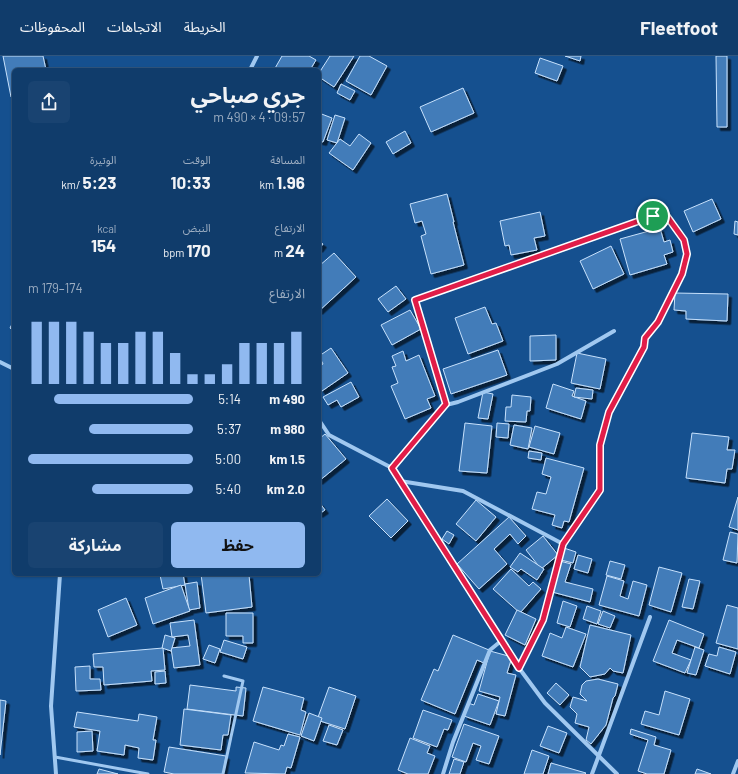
<!DOCTYPE html>
<html lang="ar">
<meta charset="utf-8">
<style>
:root{--surface:#103c6b;--page:#194371;--text:#f1f3f6;--muted:#9cadc1;--line:#30567e;--accent:#90b9f0}
body{margin:0;font-family:Barlow,"Noto Sans Arabic",sans-serif;background:var(--page);color:var(--text);direction:rtl;height:100vh;display:flex;flex-direction:column;font-size:15px;white-space:nowrap}
*{box-sizing:border-box;margin:0}
p{font-size:13px;color:var(--muted)}
.icon{flex:none;width:22px;height:22px;fill:none;stroke:currentColor;stroke-width:2;stroke-linecap:round;stroke-linejoin:round}
.map{position:relative;flex:1;overflow:hidden;direction:ltr}
.sheet{position:absolute;left:12px;top:12px;width:309px;height:508px;display:flex;flex-direction:column;background:var(--surface);border-radius:6px;box-shadow:0 1px 3px #0004,0 0 0 1px var(--line);direction:rtl}
.sheet>*{flex:none}
.pin{position:absolute;display:grid;place-items:center;width:34px;height:34px;color:#fff;margin:-17px;border:2px solid #fff;border-radius:50%;box-shadow:0 1px 4px #0007}
.round{display:grid;place-items:center;flex:none;width:42px;height:42px;border-radius:6px;background:var(--page)}
.overview{display:flex;align-items:center;justify-content:space-between;height:68px;padding:0 16px}
h1{font-size:22px;font-weight:700;line-height:30px}
.metrics{display:grid;grid-template-columns:repeat(3,1fr);gap:6px;height:68px;padding:4px 16px}
.metrics div{display:grid;align-content:center}
.metrics b{font-size:17px;font-weight:700}
.metrics small{font-size:11px;font-weight:400}
.metrics p{font-size:11px}
.chart{height:112px;padding:8px 16px}
.chart p{display:flex;justify-content:space-between}
.chart svg{width:100%;height:72px;margin-top:4px;stroke:var(--accent);stroke-width:6}
.primary-button{display:flex;gap:8px;margin-top:auto;padding:8px 16px}
.primary-button a{flex:1;height:46px;border-radius:6px;background:var(--accent);color:#111;font-size:16px;font-weight:700;line-height:46px;text-align:center}
.primary-button a+a{background:var(--page);color:var(--text)}
ul{padding:0 16px;list-style:none;font-size:13px}
li{display:grid;grid-template-columns:64px 48px 1fr;align-items:center;height:30px}
li i{height:10px;border-radius:5px;background:var(--accent)}
header{display:flex;align-items:center;gap:24px;box-sizing:border-box;height:56px;padding:0 20px;background:var(--surface);border-bottom:1px solid var(--line)}
header strong{font-size:19px}
nav{display:flex;gap:22px;margin-inline-start:auto;font-size:14px}
.map>svg:first-child{display:block}
.building{fill:#427cb9;stroke:#c7e1fc;filter:url(#shadow)}
.lines{fill:none;stroke-linecap:round;stroke-linejoin:round}
.lane{stroke:#a0c8f0;stroke-width:3}
.street{stroke:#a0c8f0;stroke-width:4}
.route-casing{stroke:#fff;stroke-width:8}
.route{stroke:#e11d48;stroke-width:5}
</style>
<header>
<strong>Fleetfoot</strong>
<nav><a>الخريطة</a><a>الاتجاهات</a><a>المحفوظات</a></nav>
</header>
<div class="map">
<svg width="738" height="718" viewBox="0 0 738 718">
<defs>
<filter id="shadow"><feDropShadow dx="3.5" dy="3.5" stdDeviation="0" flood-color="#0009"/></filter>
</defs>
<rect width="100%" height="100%" fill="#15508f"/>
<g class="building">
<path d="M3,0H43L46,14H14V40L11,41Z"/>
<path d="M282,0H309L316,4L310,14H274Z"/>
<path d="M330,0H354L334,31L319,21V17Z"/>
<path d="M360,0H369L387,10L371,39L346,25Z"/>
<path d="M565,0H581L580,5Z"/>
<path d="M716,0H727V71H717Z"/>
<path d="M540,2L563,10L557,25L535,17Z"/>
<path d="M341,28L355,35L350,44L337,37Z"/>
<path d="M463,32L474,57L431,76L420,51Z"/>
<path d="M319,57L332,62L323,86L319,85Z"/>
<path d="M335,59L345,62L337,87L327,84Z"/>
<path d="M405,75L411,87L393,98L386,86Z"/>
<path d="M359,78L371,87L353,114L329,97L340,83L350,90Z"/>
<path d="M447,138L454,166H453L464,209L431,218L421,180L426,178L422,165L415,167L410,148Z"/>
<path d="M712,143L721,163L693,176L684,155Z"/>
<path d="M540,156L545,180L534,182L537,194L511,199L509,189L505,190L500,165Z"/>
<path d="M735,165L738,166V179L734,178Z"/>
<path d="M660,172L664,186L670,184L673,196L664,199L667,208L630,219L620,183Z"/>
<path d="M319,185L323,188L319,193Z"/>
<path d="M611,190L624,218L593,233L580,205Z"/>
<path d="M334,197L356,221L319,255V210Z"/>
<path d="M396,230L406,243L388,256L378,243Z"/>
<path d="M675,237L728,238L727,265L686,263V255L674,254Z"/>
<path d="M485,251L492,268L496,267L503,285L468,298L455,262Z"/>
<path d="M410,254L421,273L392,289L381,269Z"/>
<path d="M14,264V275L10,272Z"/>
<path d="M556,279V304L530,305V280Z"/>
<path d="M331,292L348,317L322,335L319,331V310L323,308L319,300Z"/>
<path d="M498,294L507,319L451,338L443,313Z"/>
<path d="M403,295L406,305L419,299L435,340L427,343L431,352L405,363L391,330L398,327L392,311L396,310L392,300Z"/>
<path d="M577,297L606,303L600,333L571,327Z"/>
<path d="M351,326L359,341L341,351L337,344L328,349L323,341Z"/>
<path d="M553,328L574,335L572,340L586,345L581,363L546,352Z"/>
<path d="M576,332L593,334L592,343L574,341Z"/>
<path d="M483,336L493,338L488,363L478,362Z"/>
<path d="M512,339L531,341L530,355H527L526,366L505,365L506,351H511Z"/>
<path d="M465,367L492,370L487,417L459,415Z"/>
<path d="M497,367L509,368L508,382L496,381Z"/>
<path d="M514,369L532,372L528,393L510,389Z"/>
<path d="M535,370L560,377L554,398L529,391Z"/>
<path d="M692,377L729,381L727,394H735L732,413H727L725,427L686,422Z"/>
<path d="M325,378L346,403L319,425V383Z"/>
<path d="M529,395L542,397L541,404L528,402Z"/>
<path d="M546,402L584,412L569,466L564,465L562,472L552,469L555,459L532,453L537,436L546,438L551,421L542,418Z"/>
<path d="M738,441V474L729,471Z"/>
<path d="M387,443L408,465L391,482L369,460Z"/>
<path d="M476,444L496,461L476,485L456,468Z"/>
<path d="M319,446L325,454L319,458Z"/>
<path d="M509,461L526,480L518,488L510,478L494,493L507,508L479,533L457,508Z"/>
<path d="M447,475L454,479L449,488L442,483Z"/>
<path d="M730,476L738,478L737,507L723,504Z"/>
<path d="M543,480L558,499L541,513L526,494Z"/>
<path d="M564,492L576,496L573,507L561,504Z"/>
<path d="M520,497L544,513L537,524L521,513L518,516L510,511Z"/>
<path d="M578,499L592,503L588,517L574,513Z"/>
<path d="M560,505L571,508L565,526L593,533L590,546L552,536Z"/>
<path d="M610,505L625,509L621,523L606,519Z"/>
<path d="M659,511L682,517L671,556L649,549Z"/>
<path d="M511,513L529,530L533,526L541,533L520,557L493,533Z"/>
<path d="M164,518H183L185,529L163,533L160,519Z"/>
<path d="M201,518H245L246,520L249,519L252,551L206,557Z"/>
<path d="M607,520L624,525L620,540L628,543L633,525L647,529L639,560L599,549Z"/>
<path d="M689,523L700,525L693,553L682,551Z"/>
<path d="M197,526L200,552L189,554L185,528Z"/>
<path d="M181,529L190,555L153,568L145,542Z"/>
<path d="M126,542L137,569L108,581L98,554Z"/>
<path d="M563,545L577,550L570,571L557,567Z"/>
<path d="M727,549L738,552V593L716,587Z"/>
<path d="M587,550L601,555L597,568L583,563Z"/>
<path d="M517,554L536,563L525,589L505,579Z"/>
<path d="M603,555L615,560L610,572L598,568Z"/>
<path d="M226,557H253V587H243V580H226Z"/>
<path d="M194,564L200,609L174,612L171,592L190,590L188,579L172,581L170,567Z"/>
<path d="M669,564L704,578L699,592L677,584L672,597L691,604L685,617L653,605Z"/>
<path d="M590,569L631,579L623,617L613,615L610,612L605,618L590,621L580,611Z"/>
<path d="M566,571L586,578L573,611L542,600L550,577L562,582Z"/>
<path d="M165,579L175,582L171,595L162,592Z"/>
<path d="M453,579L489,594L484,607L477,604L455,658L421,644L434,613L438,615Z"/>
<path d="M224,584L247,591L243,603L220,596Z"/>
<path d="M209,589L220,593L215,607L203,603Z"/>
<path d="M695,591L704,594L696,619L687,617Z"/>
<path d="M719,591L736,596L730,618L705,610L709,598L717,600Z"/>
<path d="M163,592L165,614L151,615L152,625L104,629L103,611H94L93,598Z"/>
<path d="M490,595L512,601L507,617L516,619L505,660L496,658L500,641L479,635Z"/>
<path d="M90,610V623H100L101,634L76,635L75,611Z"/>
<path d="M165,615L166,627L155,628V616Z"/>
<path d="M598,623L618,628L615,640L613,642L606,669L591,688L586,684L589,671L575,667L577,658L570,651L573,641L587,645L580,638L582,629L586,625Z"/>
<path d="M556,627L569,639L560,649L547,637Z"/>
<path d="M190,629L236,635V631L246,632L243,660L187,653Z"/>
<path d="M263,631L304,642L301,654L306,656L300,679L253,665Z"/>
<path d="M329,631L356,640L345,673L317,664Z"/>
<path d="M665,635L690,643L679,679L641,668L645,655L659,659Z"/>
<path d="M478,638L499,645L490,669L464,660L468,647L474,649Z"/>
<path d="M0,644L6,645L0,699Z"/>
<path d="M184,653L231,659L228,679H223L221,694L180,689Z"/>
<path d="M423,654L452,664L448,674L444,673L437,691L413,682Z"/>
<path d="M77,656L138,665L139,658L157,661L153,684H156L153,704L138,702L139,692L125,689L124,699L97,695L100,675L74,671Z"/>
<path d="M309,657L322,662L314,685L301,680Z"/>
<path d="M464,668L499,680L489,708L476,704L481,690L473,687L466,706L452,701Z"/>
<path d="M329,669L343,674L337,689L323,685Z"/>
<path d="M548,670L567,677L559,697L540,690Z"/>
<path d="M631,673L656,681L654,689L671,694L664,718H647L638,715L648,684L630,678Z"/>
<path d="M92,675L93,695L77,696V676Z"/>
<path d="M288,678L300,681L291,712L287,711L285,718L245,717L254,686L279,694L281,689L284,690Z"/>
<path d="M410,682L430,690L427,697L435,700L428,718H408L398,714Z"/>
<path d="M169,691L226,700L223,718H174L164,716Z"/>
<path d="M532,694L549,700L543,718H524Z"/>
<path d="M454,703L464,706L460,718H449Z"/>
<path d="M551,707L586,717L585,718H548Z"/>
<path d="M99,713L118,718H97Z"/>
<path d="M697,713L711,718H695Z"/>
</g>
<g class="lines">
<g class="lane">
<path d="M446,349L415,244L653,160L666,159L684,184L687,198L682,218L658,266L645,281L643,291L609,356L599,389L600,434L563,488"/>
<path d="M55,701L148,718"/>
<path d="M223,718L243,625L224,620"/>
</g>
<g class="street">
<path d="M250,14L257,0"/>
<path d="M0,306L14,313"/>
<path d="M319,364L329,379L392,412L446,349L458,346L557,308L614,275"/>
<path d="M392,412L519,612L545,647L617,718"/>
<path d="M400,425L463,435L563,488L543,564L519,612"/>
<path d="M56,718L51,650L60,518"/>
<path d="M443,718L453,686L490,594L501,585L500,583"/>
<path d="M592,718L650,561"/>
<path d="M733,718L738,705"/>
</g>
</g>
<g class="lines">
<defs>
<path id="route" d="M666,159L684,184L687,198L682,218L658,266L645,282L644,291L609,356L600,389V434L563,488L543,564L519,612L392,412L446,348L415,244L653,160Z"/>
</defs>
<use href="#route" class="route-casing"/>
<use href="#route" class="route"/>
</g>
</svg>
<div class="pin" style="left:653px;top:160px;background:#1e9e55"><svg class="icon" aria-label="arrive" viewBox="0 0 24 24"><path d="M6 21V4h12l-3 4 3 4H6"/></svg></div>
<section class="sheet">
<div class="overview"><div><h1>جري صباحي</h1><p>09:57 · 4 × 490 m</p></div><a class="round"><svg class="icon" aria-label="share" viewBox="0 0 24 24"><path d="M12 15V3M7 8l5-5 5 5M5 13v7h14v-7"/></svg></a></div>
<div class="metrics">
<div><p>المسافة</p><b>1.96<small> km</small></b></div>
<div><p>الوقت</p><b>10:33</b></div>
<div><p>الوتيرة</p><b>5:23<small> /km</small></b></div>
</div>
<div class="metrics">
<div><p>الارتفاع</p><b>24<small> m</small></b></div>
<div><p>النبض</p><b>170<small> bpm</small></b></div>
<div><p>kcal</p><b>154</b></div>
</div>
<div class="chart"><p><span>الارتفاع</span>174–179 m</p>
<svg viewBox="0 0 160 44" preserveAspectRatio="none"><path d="M5 44V6M15 44V6M25 44V6M35 44V12M45 44V19M55 44V19M65 44V12M75 44V12M85 44V25M95 44V38M105 44V38M115 44V32M125 44V19M135 44V19M145 44V19M155 44V12"/></svg>
</div>
<ul>
<li><b>490 m</b>5:14<i style="width:84%"></i></li>
<li><b>980 m</b>5:37<i style="width:63%"></i></li>
<li><b>1.5 km</b>5:00<i style="width:100%"></i></li>
<li><b>2.0 km</b>5:40<i style="width:61%"></i></li>
</ul>
<div class="primary-button"><a>حفظ</a><a>مشاركة</a></div>
</section>
</div>
